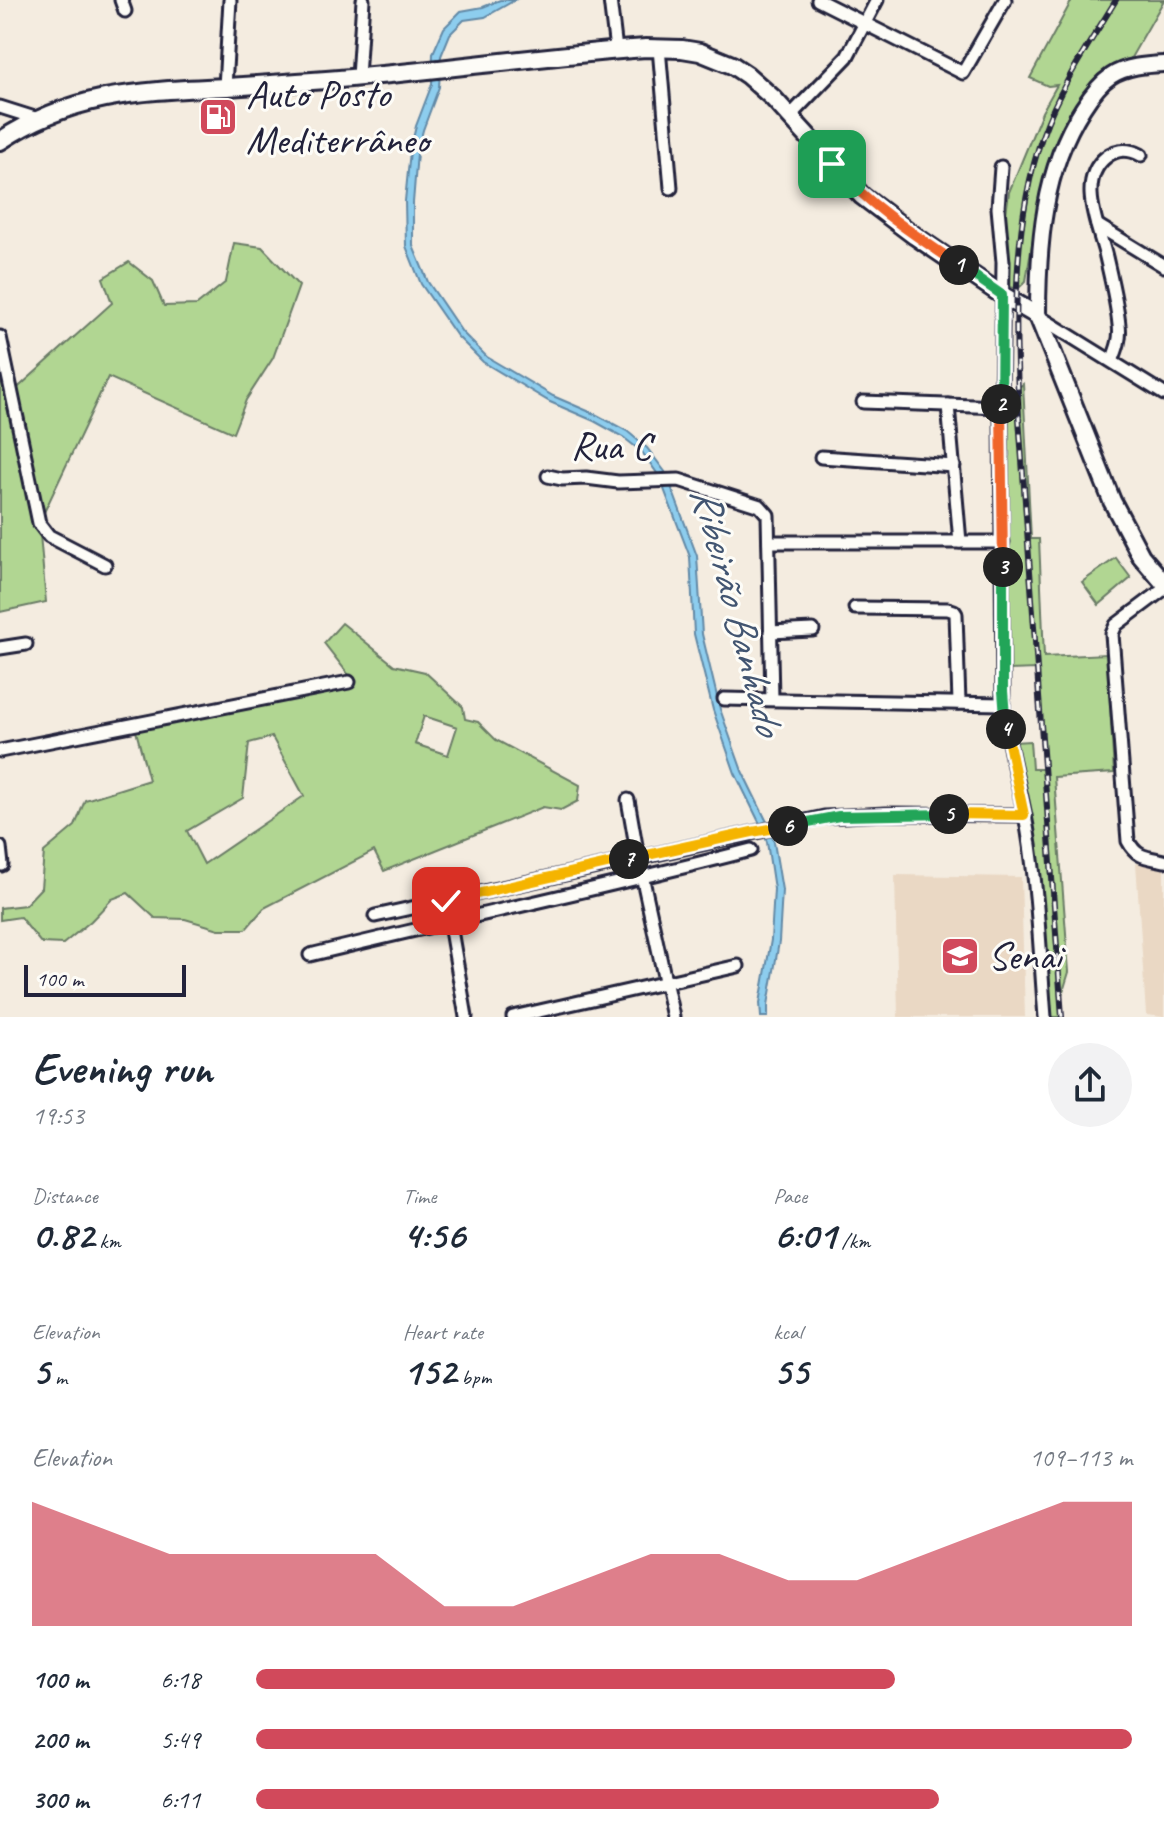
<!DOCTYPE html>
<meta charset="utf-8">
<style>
:root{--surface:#fff;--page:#f2f2f3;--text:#1f2937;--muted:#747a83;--accent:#d1495b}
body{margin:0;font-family:Caveat,sans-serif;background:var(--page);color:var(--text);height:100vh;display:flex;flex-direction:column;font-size:30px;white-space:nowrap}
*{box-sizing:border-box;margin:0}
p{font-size:26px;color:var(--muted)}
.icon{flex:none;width:44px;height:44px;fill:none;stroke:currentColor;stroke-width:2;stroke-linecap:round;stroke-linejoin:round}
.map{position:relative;height:1017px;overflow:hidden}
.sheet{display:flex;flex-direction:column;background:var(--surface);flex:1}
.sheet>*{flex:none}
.scale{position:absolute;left:24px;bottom:20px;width:162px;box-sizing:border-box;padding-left:8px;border:4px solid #22223b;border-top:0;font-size:22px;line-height:28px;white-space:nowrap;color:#22223b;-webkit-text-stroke:6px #fdfcf7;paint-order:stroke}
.pin{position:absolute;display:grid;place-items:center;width:68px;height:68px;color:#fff;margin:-34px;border-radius:16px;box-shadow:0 4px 12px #0006}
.km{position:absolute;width:40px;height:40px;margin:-20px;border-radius:50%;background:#222;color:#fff;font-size:22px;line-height:40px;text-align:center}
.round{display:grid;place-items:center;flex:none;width:84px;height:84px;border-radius:42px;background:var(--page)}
.summary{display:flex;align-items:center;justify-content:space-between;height:136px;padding:0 32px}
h1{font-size:44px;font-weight:700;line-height:60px}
.figures{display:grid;grid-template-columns:repeat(3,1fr);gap:12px;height:136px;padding:8px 32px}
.figures div{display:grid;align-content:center}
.figures b{font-size:40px;font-weight:700}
.figures small{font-size:22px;font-weight:400}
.figures p{font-size:22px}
.chart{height:224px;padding:16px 32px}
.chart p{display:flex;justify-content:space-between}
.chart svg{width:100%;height:144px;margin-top:8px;fill:var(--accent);opacity:.7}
ul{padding:0 32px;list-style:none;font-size:26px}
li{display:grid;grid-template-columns:128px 96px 1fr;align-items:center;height:60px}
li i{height:20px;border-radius:10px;background:var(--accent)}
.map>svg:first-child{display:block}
.built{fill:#ead8c4}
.green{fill:#b1d692;stroke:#6a7c66;stroke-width:2;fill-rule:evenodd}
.water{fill:#8dcdee;stroke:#6289a6;stroke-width:2}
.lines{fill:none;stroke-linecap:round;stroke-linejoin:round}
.minor-casing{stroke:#22223b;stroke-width:17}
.tertiary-casing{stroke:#22223b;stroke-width:20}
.secondary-casing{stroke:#22223b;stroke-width:22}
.minor{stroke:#fdfcf7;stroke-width:11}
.tertiary{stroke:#fdfcf7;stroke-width:14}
.secondary{stroke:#fdfcf7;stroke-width:16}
.rail-casing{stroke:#22223b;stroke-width:6}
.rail{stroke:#fdfcf7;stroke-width:3;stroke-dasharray:9;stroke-linecap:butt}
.split-1-casing{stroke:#fff;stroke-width:16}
.split-2-casing{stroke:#fff;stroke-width:16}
.split-3-casing{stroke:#fff;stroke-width:16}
.split-4-casing{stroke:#fff;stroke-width:16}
.split-5-casing{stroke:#fff;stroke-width:16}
.split-6-casing{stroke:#fff;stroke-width:16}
.split-7-casing{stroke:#fff;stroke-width:16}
.split-8-casing{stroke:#fff;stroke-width:16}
.split-1{stroke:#f0652b;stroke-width:10}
.split-2{stroke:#22a559;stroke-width:10}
.split-3{stroke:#f0652b;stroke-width:10}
.split-4{stroke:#22a559;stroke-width:10}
.split-5{stroke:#f5b400;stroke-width:10}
.split-6{stroke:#22a559;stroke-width:10}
.split-7{stroke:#f5b400;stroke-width:10}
.split-8{stroke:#f5b400;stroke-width:10}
.labels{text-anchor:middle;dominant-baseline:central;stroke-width:6;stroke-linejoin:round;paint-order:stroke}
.poi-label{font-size:40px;fill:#22223b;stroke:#fdfcf7;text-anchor:start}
.street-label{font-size:40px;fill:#22223b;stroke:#fdfcf7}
.water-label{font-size:42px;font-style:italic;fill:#425571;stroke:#fdfcf7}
</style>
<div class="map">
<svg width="1164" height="1017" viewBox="0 0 1164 1017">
<rect width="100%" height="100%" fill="#f4ece0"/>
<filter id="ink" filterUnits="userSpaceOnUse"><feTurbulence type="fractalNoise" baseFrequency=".0125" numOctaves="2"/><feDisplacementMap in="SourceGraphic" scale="16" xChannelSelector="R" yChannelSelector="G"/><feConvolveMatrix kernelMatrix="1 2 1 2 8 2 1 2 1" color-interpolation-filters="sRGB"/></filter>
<g filter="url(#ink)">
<g class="built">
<path d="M1136,863L1164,868V1017L1146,1015Z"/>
<path d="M895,875L1021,877L1025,1017H898Z"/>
</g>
<g class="green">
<path d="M1072,0H1164L1128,63L1068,120L1056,145L1047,170L1040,196L1026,281L1018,289L1006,286V214L1009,192L1042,112L1057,85L1048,86L1030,78Z"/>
<path d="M234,243L262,247L299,286L273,358L246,400L233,433L108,377L39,523L46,602L0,612V337L12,393L112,303L103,278L129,262L153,281L164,306L197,305L226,282Z"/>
<path d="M1023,384L1031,539H1039L1044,657L1107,654L1114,773L1054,777L1069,972L1061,998L1062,1017H1050L1038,863L1034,830L1014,742L1030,741L1032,769H1043L1037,669L1009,670L1008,407L1009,395Z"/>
<path d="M1116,558L1131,578L1099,605L1082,582Z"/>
<path d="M342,623L394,665L425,672L463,707L465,719L478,722L496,740L580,785L578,801L561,810L543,807L384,871L374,851L264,908L246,929H219L185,919L155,918L128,893L112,899L91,921L63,944L41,943L20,917L0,920V908L25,905L41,888L44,852L75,826L85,800L149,780L136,731L341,690L348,674L324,643ZM424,716L457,727L448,755L415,744ZM272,737L304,796L204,864L187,831L243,798L249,743Z"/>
</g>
<path class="water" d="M500,0H515L485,17L464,20L450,34L441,56L439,87L423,130L417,153L413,203V246L428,282L462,332L487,357L553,396L597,415L627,431L647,448L666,473L697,556L702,634L720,709L742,771L767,822L774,842L782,890L779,942L768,1005V1017H761L760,1003L771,940L774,889L767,842L760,824L735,773L713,710L694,634L690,557L659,476L642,452L623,437L594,421L550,402L483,362L457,336L421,284L406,246L405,201L410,151L416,126L432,84L433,53L444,28L461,11L483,7Z"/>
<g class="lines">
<defs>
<g id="minor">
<path d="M121,0L125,11"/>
<path d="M610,0L616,50"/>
<path d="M818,0L963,73L1005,0"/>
<path d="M659,48L671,188"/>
<path d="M358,77L363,0"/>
<path d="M225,87L230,0"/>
<path d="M0,107L38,119"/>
<path d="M790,116L847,57L877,0"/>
<path d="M1001,167L998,208L1003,262L1001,407L1003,704C1007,747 1021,789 1028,832C1038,893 1040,955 1045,1017"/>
<path d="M1097,225L1164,266"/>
<path d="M1038,316L1164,394"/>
<path d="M0,337L39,523L49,536L105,565"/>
<path d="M1112,361C1117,349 1121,338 1119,325C1117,303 1111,279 1106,257C1099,227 1076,181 1106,157C1118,148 1129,149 1141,155"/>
<path d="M863,402L1001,407"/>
<path d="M948,405L960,542"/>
<path d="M821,457L954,466"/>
<path d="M548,476L562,479L586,478L618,482L679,480L760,506L768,515L772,699"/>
<path d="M769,542H1003"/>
<path d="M1164,589L1116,625L1112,634L1128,841C1137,858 1146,857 1164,861"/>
<path d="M855,608L948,609L954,611L956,614L959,703"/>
<path d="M770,632L813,630"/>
<path d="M0,648L26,644"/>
<path d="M724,699L1003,704"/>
<path d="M0,751L349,682"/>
<path d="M628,800L638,857L673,1017"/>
<path d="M0,847L2,865"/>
<path d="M446,901L466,1017"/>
<path d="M375,916L824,817L886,814L1024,815"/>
<path d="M310,955C457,919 605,888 751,850"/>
<path d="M513,1017L738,966"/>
</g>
<path id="tertiary" d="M1038,316C1038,245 1043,170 1083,108C1090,97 1099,84 1111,76C1126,66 1146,65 1164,64"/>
<path id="secondary" d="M0,141C74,92 143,91 227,87C272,84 317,81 361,77C456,68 551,55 646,48L682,49L700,52L732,65L747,75L773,98L862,196L915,236L1002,295L1038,316L1112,501L1141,556L1164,583"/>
</defs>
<use href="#minor" class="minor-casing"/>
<use href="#tertiary" class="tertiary-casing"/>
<use href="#secondary" class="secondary-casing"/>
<use href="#minor" class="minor"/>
<use href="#tertiary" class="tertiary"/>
<use href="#secondary" class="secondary"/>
<defs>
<path id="rail" d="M1062,1017L1019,418C1015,323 1011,226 1043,134C1060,86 1090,43 1116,0"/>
</defs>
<use href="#rail" class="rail-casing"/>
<use href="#rail" class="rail"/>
</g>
</g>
<g class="lines" filter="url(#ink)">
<defs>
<path id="split-1" d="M832,164C870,206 913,234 959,265"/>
<path id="split-2" d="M959,265L1002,295L1001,404"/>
<path id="split-3" d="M1001,404L1003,567"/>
<path id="split-4" d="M1003,567V691L1006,729"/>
<path id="split-5" d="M949,814L1024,815L1006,729"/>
<path id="split-6" d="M788,826L839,816L949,814"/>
<path id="split-7" d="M629,859L752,832L788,826"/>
<path id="split-8" d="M446,901L629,859"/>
</defs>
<use href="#split-1" class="split-1-casing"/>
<use href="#split-2" class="split-2-casing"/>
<use href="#split-3" class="split-3-casing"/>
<use href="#split-4" class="split-4-casing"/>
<use href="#split-5" class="split-5-casing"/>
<use href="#split-6" class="split-6-casing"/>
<use href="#split-7" class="split-7-casing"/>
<use href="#split-8" class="split-8-casing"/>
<use href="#split-1" class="split-1"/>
<use href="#split-2" class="split-2"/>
<use href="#split-3" class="split-3"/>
<use href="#split-4" class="split-4"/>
<use href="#split-5" class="split-5"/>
<use href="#split-6" class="split-6"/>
<use href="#split-7" class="split-7"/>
<use href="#split-8" class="split-8"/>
</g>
<defs>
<symbol id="fuel-square" viewBox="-11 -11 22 22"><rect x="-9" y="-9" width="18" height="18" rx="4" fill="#d1495b" stroke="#fdfcf7"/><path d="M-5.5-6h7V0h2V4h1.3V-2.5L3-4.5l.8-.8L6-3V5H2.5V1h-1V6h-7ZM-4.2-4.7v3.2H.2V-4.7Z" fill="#fff"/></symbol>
<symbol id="university-square" viewBox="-11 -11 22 22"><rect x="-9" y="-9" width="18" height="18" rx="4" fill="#d1495b" stroke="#fdfcf7"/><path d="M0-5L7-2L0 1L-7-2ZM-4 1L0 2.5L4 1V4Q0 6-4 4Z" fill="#fff"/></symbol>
</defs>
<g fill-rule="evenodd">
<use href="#fuel-square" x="196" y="95" width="44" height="44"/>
<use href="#university-square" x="938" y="934" width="44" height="44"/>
</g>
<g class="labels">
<g class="poi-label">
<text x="246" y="94">Auto Posto<tspan x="246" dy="46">Mediterrâneo</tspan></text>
<text x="988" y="956">Senai</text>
</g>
<g class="street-label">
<text transform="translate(611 446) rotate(1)">Rua C</text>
</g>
<g class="water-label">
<text transform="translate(737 610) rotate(75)">Ribeirão Banhado</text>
</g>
</g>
</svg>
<div class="scale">100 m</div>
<div class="pin" style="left:832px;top:164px;background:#1e9e55"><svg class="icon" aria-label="arrive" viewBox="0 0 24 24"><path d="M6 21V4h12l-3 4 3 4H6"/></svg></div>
<div class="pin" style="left:446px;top:901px;background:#d93025"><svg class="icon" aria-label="check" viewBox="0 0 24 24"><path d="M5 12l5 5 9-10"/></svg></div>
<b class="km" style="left:959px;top:265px">1</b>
<b class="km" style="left:1001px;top:404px">2</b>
<b class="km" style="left:1003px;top:567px">3</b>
<b class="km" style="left:1006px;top:729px">4</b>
<b class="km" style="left:949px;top:814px">5</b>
<b class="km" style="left:788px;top:826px">6</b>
<b class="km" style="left:629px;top:859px">7</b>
</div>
<section class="sheet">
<div class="summary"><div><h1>Evening run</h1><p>19:53</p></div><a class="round"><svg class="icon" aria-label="share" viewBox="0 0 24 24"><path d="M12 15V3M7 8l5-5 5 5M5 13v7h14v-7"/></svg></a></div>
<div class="figures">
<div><p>Distance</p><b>0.82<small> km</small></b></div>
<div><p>Time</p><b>4:56</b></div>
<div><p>Pace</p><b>6:01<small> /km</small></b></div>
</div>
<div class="figures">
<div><p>Elevation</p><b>5<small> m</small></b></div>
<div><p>Heart rate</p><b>152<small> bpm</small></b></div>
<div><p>kcal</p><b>55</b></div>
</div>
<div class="chart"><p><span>Elevation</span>109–113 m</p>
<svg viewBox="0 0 160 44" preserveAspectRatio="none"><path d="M0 44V6L10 14L20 22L30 22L40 22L50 22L60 38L70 38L80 30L90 22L100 22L110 30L120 30L130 22L140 14L150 6L160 6V44z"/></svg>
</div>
<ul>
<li><b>100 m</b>6:18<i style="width:73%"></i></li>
<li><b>200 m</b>5:49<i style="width:100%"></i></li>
<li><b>300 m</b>6:11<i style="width:78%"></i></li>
</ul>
</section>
